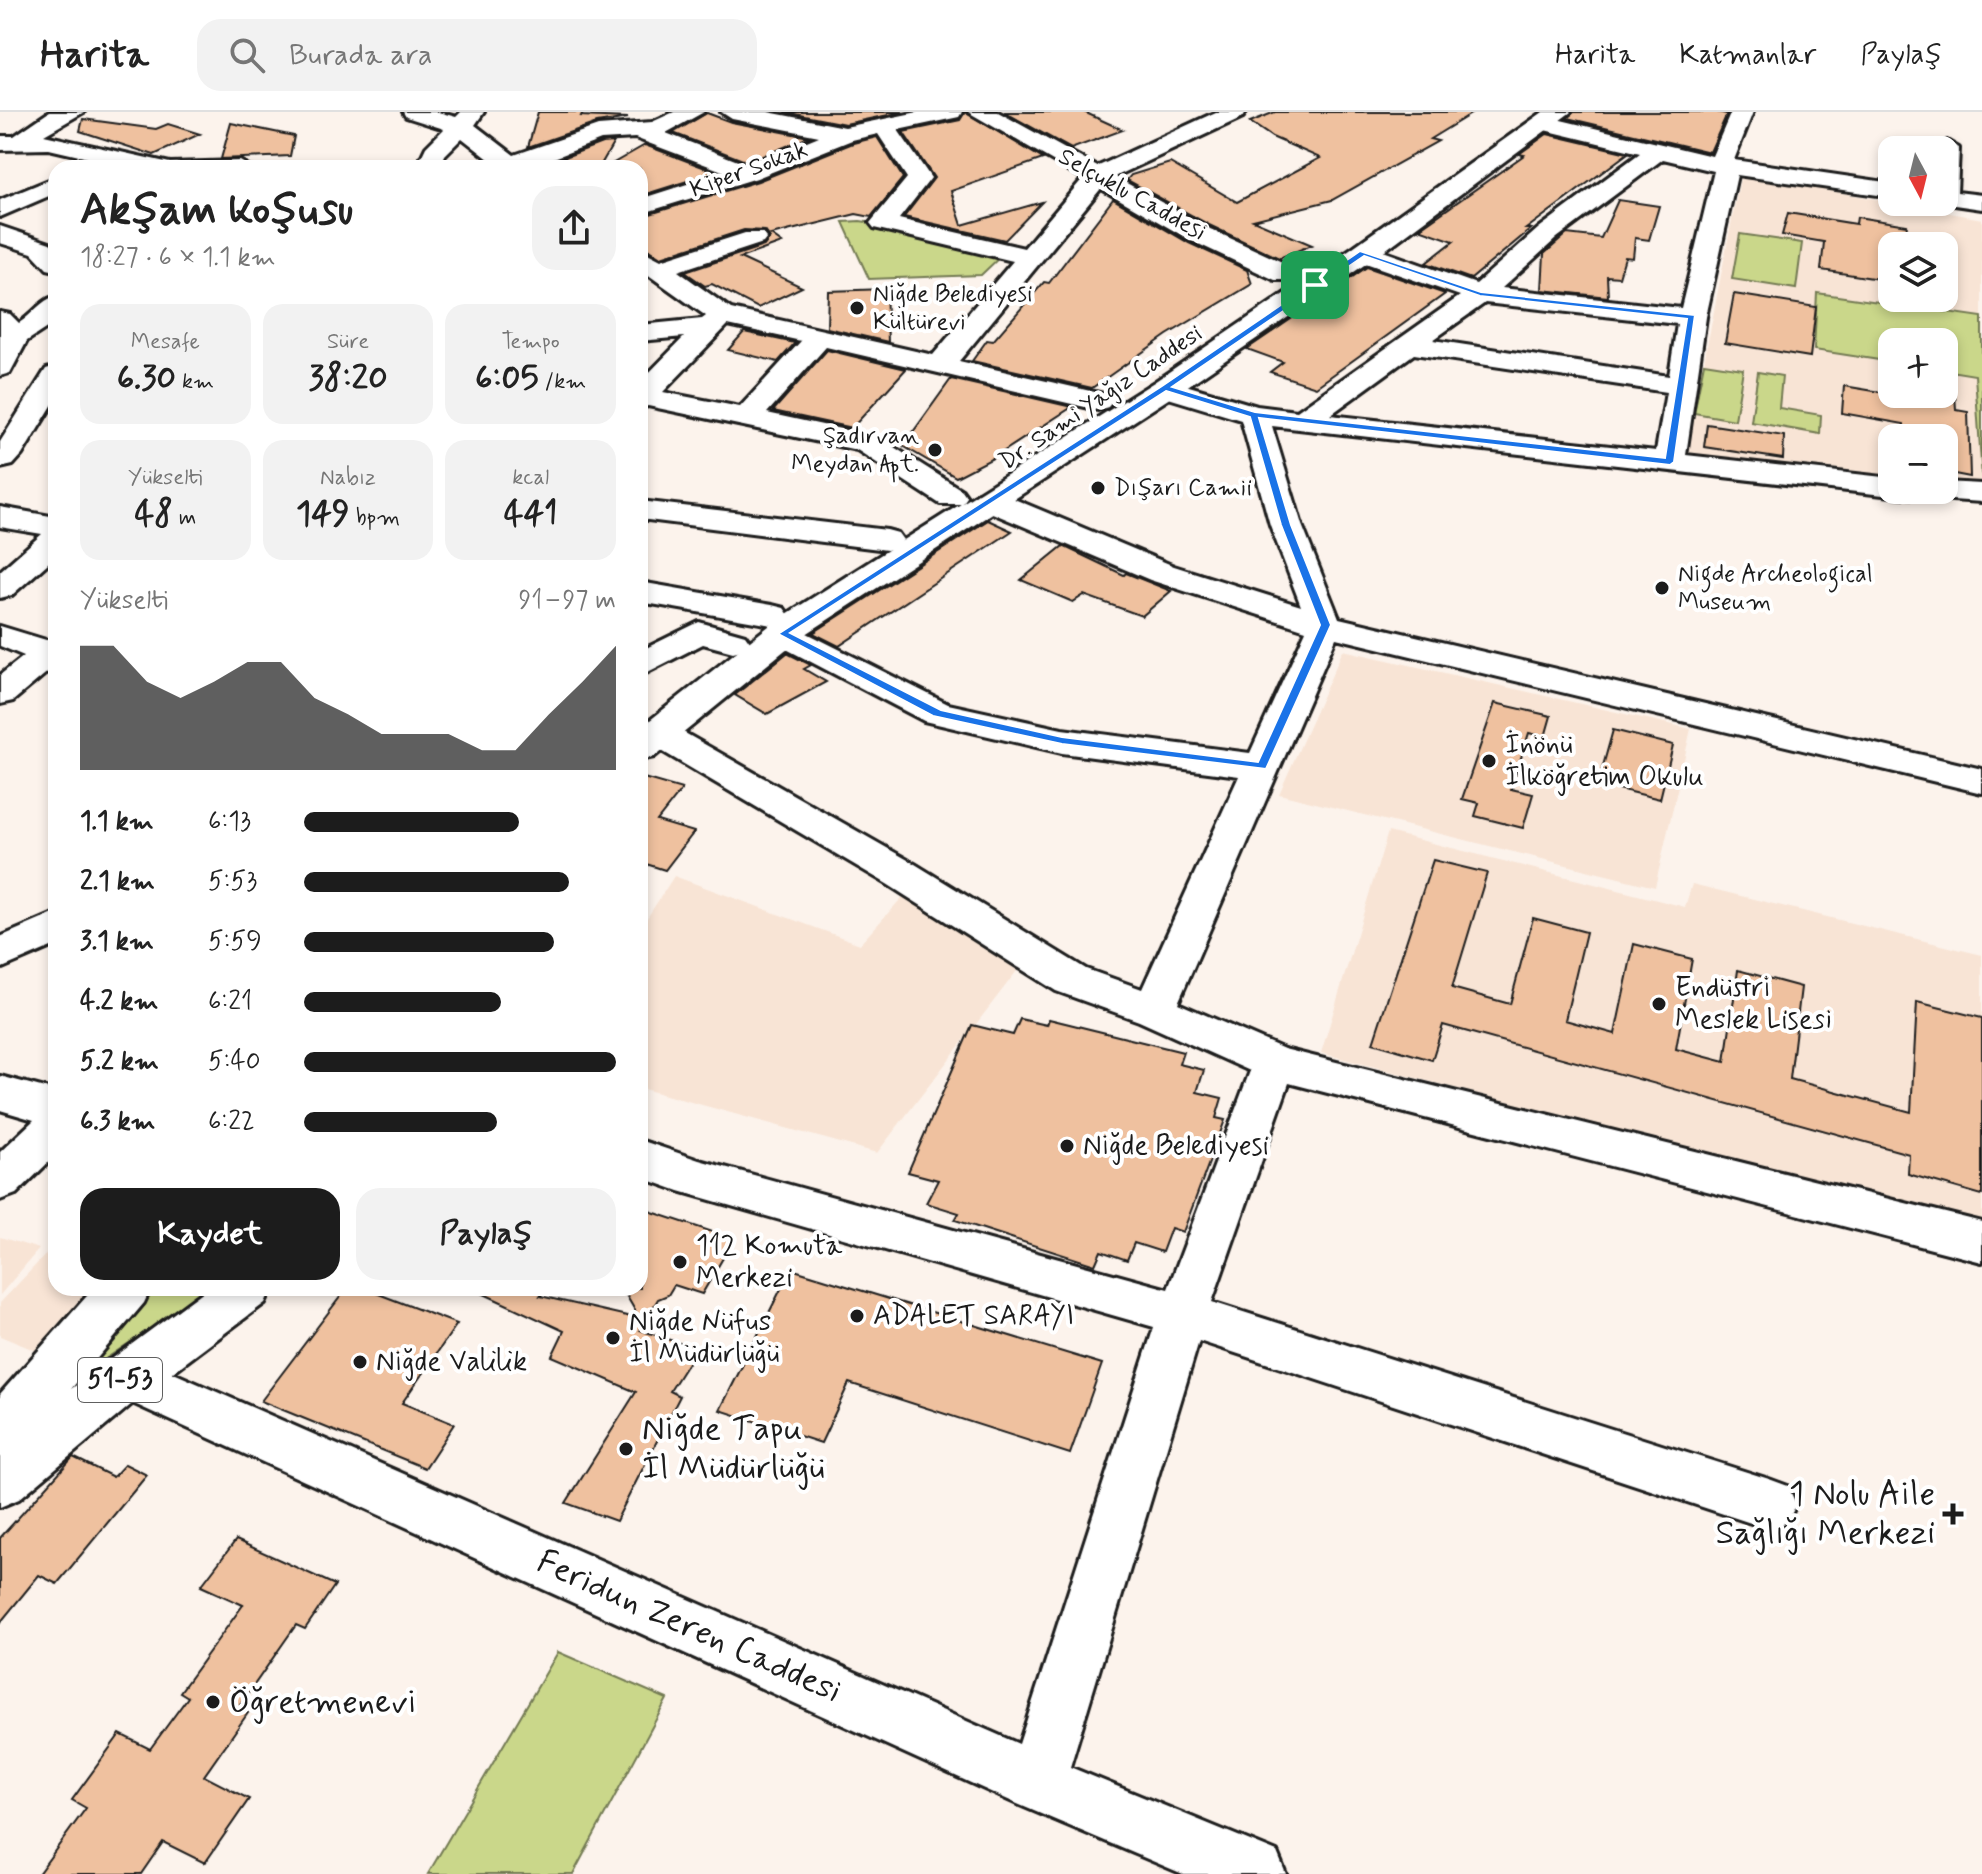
<!DOCTYPE html>
<html lang="tr">
<meta charset="utf-8">
<style>
:root{--surface:#fff;--page:#f2f2f2;--text:#222;--muted:#767676;--line:#e0e0e0;--accent:#1c1c1c}
body{margin:0;font-family:Mynerve,sans-serif;background:var(--page);color:var(--text);height:100vh;display:flex;flex-direction:column;font-size:30px;white-space:nowrap}
*{box-sizing:border-box;margin:0}
p{font-size:26px;color:var(--muted)}
.icon{flex:none;width:44px;height:44px;fill:none;stroke:currentColor;stroke-width:2;stroke-linecap:round;stroke-linejoin:round}
.map{position:relative;flex:1;overflow:hidden}
.side{position:absolute;left:48px;top:48px;width:600px;height:1136px;display:flex;flex-direction:column;background:var(--surface);border-radius:24px;box-shadow:0 4px 12px #0003}
.side>*{flex:none}
.needle{width:52px;rotate:173deg}
.buttons{position:absolute;left:1878px;top:24px;display:grid;gap:16px}
.buttons a{display:grid;place-items:center;width:80px;height:80px;border-radius:16px;background:var(--surface);box-shadow:0 4px 12px #0003;font-size:40px}
.pin{position:absolute;display:grid;place-items:center;width:68px;height:68px;color:#fff;margin:-34px;border-radius:16px;box-shadow:0 4px 12px #0006}
.round{display:grid;place-items:center;flex:none;width:84px;height:84px;border-radius:24px;background:var(--page)}
.headline{display:flex;align-items:center;justify-content:space-between;height:136px;padding:0 32px}
h1{font-size:44px;font-weight:800;line-height:60px}
.figures{display:grid;grid-template-columns:repeat(3,1fr);gap:12px;height:136px;padding:8px 32px}
.figures div{display:grid;align-content:center;border-radius:20px;background:var(--page);text-align:center}
.figures b{font-size:34px;font-weight:800}
.figures small{font-size:22px;font-weight:400}
.figures p{font-size:22px}
.chart{height:224px;padding:16px 32px}
.chart p{display:flex;justify-content:space-between}
.chart svg{width:100%;height:144px;margin-top:8px;fill:var(--accent);opacity:.7}
.action{display:flex;gap:16px;margin-top:auto;padding:16px 32px}
.action a{flex:1;height:92px;border-radius:24px;background:var(--accent);color:#fff;font-size:32px;font-weight:800;line-height:92px;text-align:center}
.action a+a{background:var(--page);color:var(--text)}
ul{padding:0 32px;list-style:none;font-size:26px}
li{display:grid;grid-template-columns:128px 96px 1fr;align-items:center;height:60px}
li i{height:20px;border-radius:10px;background:var(--accent)}
header{display:flex;align-items:center;gap:48px;box-sizing:border-box;height:112px;padding:0 40px;background:var(--surface);border-bottom:2px solid var(--line)}
header strong{font-size:38px}
nav{display:flex;gap:44px;margin-inline-start:auto;font-size:28px}
.search{width:560px;height:72px;background:var(--page);display:flex;align-items:center;gap:20px;box-sizing:border-box;padding:0 28px;border-radius:24px;color:var(--muted);font-size:30px}
.map>svg:first-child{display:block}
.built{fill:#f8e4d5;fill-rule:evenodd}
.green{fill:#cad78a;stroke:#737a53;stroke-width:2}
.building{fill:#efc19f;stroke:#1c1c1c;stroke-width:2}
.lines{fill:none;stroke-linecap:round;stroke-linejoin:round}
.minor-casing{stroke:#1c1c1c;stroke-width:6}
.major-casing{stroke:#1c1c1c;stroke-width:6}
.minor{fill:#fff;fill-rule:evenodd}
.major{fill:#fff;fill-rule:evenodd}
.route{fill:#1a73e8;stroke:#fff;stroke-width:2;fill-rule:evenodd}
.poi-dot{fill:#1c1c1c;stroke:#fff;stroke-width:3}
.labels{text-anchor:middle;dominant-baseline:central;stroke-width:8;stroke-linejoin:round;paint-order:stroke}
.far-street-label{font-size:24px;fill:#1c1c1c;stroke:#fff}
.far-poi-label{font-size:24px;fill:#1c1c1c;stroke:#fff;text-anchor:start}
.shield{fill:#fff;stroke:#606060;stroke-width:2}
.shield-label{font-size:26px;font-weight:bold;fill:#1c1c1c}
.poi-label{font-size:28px;fill:#1c1c1c;stroke:#fff;text-anchor:start}
.near-poi-label{font-size:34px;fill:#1c1c1c;stroke:#fff;text-anchor:start}
.near-street-label{font-size:34px;fill:#1c1c1c;stroke:#fff}
</style>
<header>
<strong>Harita</strong>
<div class="search"><svg class="icon" aria-label="search" viewBox="0 0 24 24"><circle cx="10" cy="10" r="6"/><path d="M15 15l6 6"/></svg>Burada ara</div>
<nav><a>Harita</a><a>Katmanlar</a><a>Paylaş</a></nav>
</header>
<div class="map">
<svg width="1982" height="1762" viewBox="0 0 1982 1762">
<rect width="100%" height="100%" fill="#fcf3ec"/>
<filter id="ink" filterUnits="userSpaceOnUse"><feTurbulence type="fractalNoise" baseFrequency=".0125" numOctaves="2"/><feDisplacementMap in="SourceGraphic" scale="16" xChannelSelector="R" yChannelSelector="G"/><feConvolveMatrix kernelMatrix="1 2 1 2 8 2 1 2 1" color-interpolation-filters="sRGB"/></filter>
<g filter="url(#ink)">
<g class="built">
<path d="M1741,62L1982,107V373L1944,369V326H1892V364L1686,341ZM1892,134H1944V186H1892ZM1892,230H1944V282H1892Z"/>
<path d="M1343,538L1691,617L1655,775L1279,682Z"/>
<path d="M1388,720L1685,795L1692,772L1982,843V1114L1321,941Z"/>
<path d="M674,764L860,832L909,778L1023,851L877,1041L640,976V817Z"/>
<path d="M0,1125L39,1137L0,1183Z"/>
<path d="M48,1140L56,1143V1176H100L44,1242L0,1224V1191Z"/>
</g>
<g class="green">
<path d="M860,109L880,112L1003,142L981,163L869,167L843,110Z"/>
<path d="M1740,122L1802,131L1796,177L1732,167Z"/>
<path d="M1817,181L1982,205V366L1975,263L1944,258V230H1892V250L1814,238Z"/>
<path d="M1704,251L1743,257L1735,308L1694,301Z"/>
<path d="M1758,260L1782,264L1779,296L1821,303L1820,322L1751,310Z"/>
<path d="M153,1176H210L98,1252L94,1247Z"/>
<path d="M558,1540L667,1587L573,1762H428Z"/>
</g>
<g class="building">
<path d="M538,0H583L581,4L628,6L597,11L528,35Z"/>
<path d="M784,0H903L845,12Z"/>
<path d="M965,0L1043,47L951,79L962,113L1042,90L1005,128L904,105L934,66L903,20L960,8Z"/>
<path d="M1004,0H1084L1123,18L1071,37Z"/>
<path d="M1275,0H1474L1430,27L1438,29L1332,88L1253,108L1312,133L1279,146L1209,113L1127,68L1131,63L1170,51L1237,90L1320,46L1272,25L1250,10Z"/>
<path d="M1574,0H1717L1727,2L1710,40L1567,6Z"/>
<path d="M707,1L731,10L809,25L748,50L673,21Z"/>
<path d="M83,7L156,17L168,12L200,22L154,43L80,19Z"/>
<path d="M231,11L294,24L290,44L221,47Z"/>
<path d="M1547,22L1628,41L1526,117H1531L1471,167L1426,151L1454,129L1419,117L1524,43L1519,42Z"/>
<path d="M877,25L903,66L871,105L856,102L771,123L782,131L740,146L802,175L758,196L712,172L705,174L685,160L764,134L770,126L765,119L744,118L661,145L640,132V105L758,69L853,31Z"/>
<path d="M614,30L599,56H536L602,31Z"/>
<path d="M645,33L716,60L640,84V56H605Z"/>
<path d="M1113,87L1189,131L1247,158L1252,172L1167,223L1092,276L972,249L987,228L993,229L1044,170L1049,171Z"/>
<path d="M1618,88L1659,94L1649,128L1635,126L1633,146L1625,145L1619,165L1607,164L1608,185L1542,178L1544,142L1567,122L1601,126Z"/>
<path d="M1788,101L1856,112L1857,105L1907,113L1904,134H1892V169L1821,158L1824,130L1782,123Z"/>
<path d="M1367,155L1445,182L1316,275L1270,260L1283,250L1247,237Z"/>
<path d="M886,177L888,230L827,216L828,179Z"/>
<path d="M1734,182L1816,195L1810,245L1725,231Z"/>
<path d="M744,220L795,231L778,250L728,238Z"/>
<path d="M827,238L906,257L852,316L773,299Z"/>
<path d="M951,267L1072,295L995,345L956,365L903,334Z"/>
<path d="M1844,274L1892,282H1955L1956,298L1968,300L1970,365L1944,360V326H1903L1904,312L1842,301Z"/>
<path d="M1707,312L1784,324L1783,347L1704,335Z"/>
<path d="M988,408L1012,419L839,534L813,521Z"/>
<path d="M1063,434L1124,463L1126,461L1171,479L1142,504L1084,483L1073,490L1021,468Z"/>
<path d="M787,541L811,553L804,557L826,570L767,602L735,583Z"/>
<path d="M1495,591L1551,604L1545,625L1529,621L1511,677L1533,682L1523,716L1475,704L1479,691L1462,687Z"/>
<path d="M1613,618L1673,633L1660,687L1598,672Z"/>
<path d="M640,665L682,677L657,709L694,720L665,758L640,750Z"/>
<path d="M1433,748L1487,761L1452,876L1510,892L1533,806L1586,820L1565,908L1615,922L1634,832L1692,847L1676,937L1725,950L1738,858L1801,875L1790,967L1911,1000L1917,890L1982,906V1083L1908,1062L1909,1042L1443,913L1432,948L1373,931Z"/>
<path d="M1020,907L1047,913L1049,907L1183,940L1179,952L1204,958L1197,980L1222,986L1216,1006L1225,1008L1183,1120L1171,1116L1162,1140L1134,1131L1127,1148L1101,1139L1095,1153L955,1108L959,1101L926,1091L938,1068L908,1060L972,913L1013,923Z"/>
<path d="M640,1096L734,1127L702,1182L674,1173L668,1183L658,1187L640,1218L688,1234L689,1249L670,1279L680,1284L616,1409L566,1391L636,1280L552,1244L564,1219L471,1176H547L540,1184L640,1207L622,1176H640Z"/>
<path d="M791,1157L1102,1252L1070,1342L849,1271L821,1331L720,1298Z"/>
<path d="M347,1176H363L457,1212L402,1291L454,1312L425,1356L261,1289Z"/>
<path d="M73,1345L113,1365L125,1352L147,1363L57,1472L39,1463L0,1511V1426Z"/>
<path d="M236,1428L335,1473L305,1517L296,1513L238,1596L248,1601L204,1664L249,1687L205,1751L163,1730L141,1762H38L86,1696L72,1688L120,1622L150,1637L188,1585L180,1580L243,1493L201,1474Z"/>
</g>
<g class="lines">
<defs>
<g id="minor">
<path d="M49,0H84L44,23L170,51L240,49L252,56H131L49,37L0,38V24H14Z"/>
<path d="M403,0H438L456,5L461,0H484L475,13L514,43L598,14L652,10L674,0H704L666,21L748,53L819,24L732,7L721,0H768L845,15L918,0H962L959,5L898,18L931,66L899,107L1024,136L1090,58L1216,0H1246L1243,5L1108,68L959,249L1108,283L1113,289L1108,295L1098,298L826,235L767,301L878,325L962,378L967,385L962,392H940L857,338L648,294L640,296V270L684,225L640,229V213L702,207L706,204L640,157V137L661,148L745,121H763L767,126L763,131L678,159L731,197L933,243L1013,149L874,116L870,111L907,66L878,22L852,28L757,66L640,102V87L725,60L635,26L601,28L528,56H471L474,51L490,48L462,26L445,43L440,56H416L426,35L444,17L406,5ZM728,213L801,229L740,295L663,280Z"/>
<path d="M1731,0H1753L1734,48L1892,71V85L1737,63L1706,205L1686,343L1892,366V378H1944V370L1982,372V390L1892,384L1272,314L1302,413L1339,506L1982,657V681L1336,526L1178,891L1284,937L1982,1110V1150L1289,971L1212,1190L1769,1367L1788,1374L1796,1392L1788,1410L1769,1417L1199,1229L1070,1655L1277,1740L1286,1762H1183L1015,1691L108,1280L101,1264L108,1248L126,1242L144,1248L1019,1632L1154,1215L679,1079L640,1065V1028L699,1048L1168,1177L1250,959L1139,909L1056,879L887,772L643,628L640,617L643,612L656,608L669,612L915,752L1086,857L1142,877L1239,664L1062,641L924,609L771,529L766,522L771,515L783,512L795,515L948,592L1062,617L1250,641L1306,518L1150,468L978,395L973,388L978,381H1000L1174,454L1301,494L1270,413L1241,308L1155,282L1151,276L1155,270L1165,267L1257,294L1297,299L1460,184L1354,147L1350,141L1354,135H1372L1476,172L1539,116L1640,41L1536,16L1532,11L1536,6L1544,4L1712,44ZM1663,47L1714,59L1681,196L1502,176L1557,126ZM1485,191L1677,212L1669,264L1433,228ZM1414,242L1666,280L1656,339L1330,303Z"/>
<path d="M1947,29L1959,36L1957,80L1982,83V97L1934,90H1944V38L1935,36Z"/>
<path d="M56,65V81L0,105V88Z"/>
<path d="M0,114L50,131L56,136V159L47,157L32,141L0,131Z"/>
<path d="M56,184V210L27,229L10,261L0,264V200L10,202L19,211C32,203 41,188 56,184Z"/>
<path d="M56,254V287L22,343L13,353L0,356V330L46,257Z"/>
<path d="M640,389L887,418L898,421L903,428L898,435L887,438L640,407Z"/>
<path d="M0,395L56,405V444L12,483L0,486V459L42,422L0,415Z"/>
<path d="M640,470L772,493L784,496L789,503L784,510L772,513L640,490Z"/>
<path d="M699,510L745,523L750,530L745,537L733,540L703,532L640,564V539Z"/>
<path d="M0,514L46,528L56,525V560L50,558L13,589L0,592V563L24,544L0,534Z"/>
<path d="M56,801V833L0,857V825Z"/>
<path d="M0,964L56,979V1043L16,1082L0,1088V1040L34,1008L0,998Z"/>
</g>
<g id="major">
<path d="M968,0H998L1208,116L1295,156L1299,162L1295,168H1275L1190,128Z"/>
<path d="M1543,0H1571L1373,147L1176,282L800,526L654,645L640,648V616L774,510L1154,270L1353,135Z"/>
<path d="M94,1176H151L144,1191L71,1277L208,1176H272L265,1191L145,1281L19,1387L0,1395V1282Z"/>
</g>
</defs>
<use href="#minor" class="minor-casing"/>
<use href="#major" class="major-casing"/>
<use href="#minor" class="minor"/>
<use href="#major" class="major"/>
</g>
</g>
<path class="route" d="M1360,139L1481,180L1695,203L1674,350L1670,353L1259,306L1291,413L1331,513L1266,657L1062,632L933,604L778,522L1162,274ZM1364,144L1480,184L1687,207L1665,346L1255,300L1172,275ZM1166,279L1250,305L1281,413L1320,513L1258,650L1062,625L941,598L790,521Z"/>
<g class="poi-dot">
<circle cx="857" cy="196" r="8"/>
<circle cx="935" cy="338" r="8"/>
<circle cx="1098" cy="376" r="8"/>
<circle cx="1662" cy="476" r="8"/>
<circle cx="1489" cy="649" r="8"/>
<circle cx="1659" cy="892" r="8"/>
<circle cx="1067" cy="1034" r="8"/>
<circle cx="680" cy="1150" r="8"/>
<circle cx="857" cy="1204" r="8"/>
<circle cx="613" cy="1226" r="8"/>
<circle cx="360" cy="1250" r="8"/>
<circle cx="626" cy="1337" r="8"/>
<path d="M1949 1390h8v8h8v8h-8v8h-8v-8h-8v-8h8z"/>
<circle cx="213" cy="1590" r="8"/>
</g>
<g class="labels">
<g class="far-street-label">
<text transform="translate(749 58) rotate(-20)">Kiper Sokak</text>
<text transform="translate(1132 83) rotate(29)">Selçuklu Caddesi</text>
<text transform="translate(1101 286) rotate(-34)">Dr. Sami Yağız Caddesi</text>
</g>
<g class="far-poi-label">
<text x="873" y="182">Niğde Belediyesi<tspan x="873" dy="28">Kültürevi</tspan></text>
<text x="919" y="324" text-anchor="end">Şadırvan<tspan x="919" dy="28">Meydan Apt.</tspan></text>
<text x="1114" y="376">Dışarı Camii</text>
<text x="1678" y="462">Nigde Archeological<tspan x="1678" dy="28">Museum</tspan></text>
</g>
<rect class="shield" x="78" y="1246" width="84" height="44" rx="6"/>
<g class="shield-label">
<text x="120" y="1268">51-53</text>
</g>
<g class="poi-label">
<text x="1505" y="633">İnönü<tspan x="1505" dy="32">İlköğretim Okulu</tspan></text>
<text x="1675" y="876">Endüstri<tspan x="1675" dy="32">Meslek Lisesi</tspan></text>
<text x="1083" y="1034">Niğde Belediyesi</text>
<text x="696" y="1134">112 Komuta<tspan x="696" dy="32">Merkezi</tspan></text>
<text x="873" y="1204">ADALET SARAYI</text>
<text x="629" y="1210">Niğde Nüfus<tspan x="629" dy="32">İl Müdürlüğü</tspan></text>
<text x="376" y="1250">Niğde Valilik</text>
</g>
<g class="near-poi-label">
<text x="642" y="1317">Niğde Tapu<tspan x="642" dy="39">İl Müdürlüğü</tspan></text>
<text x="1935" y="1382" text-anchor="end">1 Nolu Aile<tspan x="1935" dy="39">Sağlığı Merkezi</tspan></text>
<text x="229" y="1590">Öğretmenevi</text>
</g>
<g class="near-street-label">
<text transform="translate(689 1515) rotate(24)">Feridun Zeren Caddesi</text>
</g>
</g>
</svg>
<div class="buttons">
<a><svg class="needle" viewBox="-14 -14 28 28"><path d="M0-13l5 13h-10z" fill="#e53935"/><path d="M0 13l5-13h-10z" fill="#767676"/></svg></a>
<a><svg class="icon" aria-label="layers" viewBox="0 0 24 24"><path d="M12 4l9 5-9 5-9-5zM3 14l9 5 9-5"/></svg></a>
<a>+</a>
<a>−</a>
</div>
<div class="pin" style="left:1315px;top:173px;background:#1e9e55"><svg class="icon" aria-label="arrive" viewBox="0 0 24 24"><path d="M6 21V4h12l-3 4 3 4H6"/></svg></div>
<section class="side">
<div class="headline"><div><h1>Akşam koşusu</h1><p>18:27 · 6 × 1.1 km</p></div><a class="round"><svg class="icon" aria-label="share" viewBox="0 0 24 24"><path d="M12 15V3M7 8l5-5 5 5M5 13v7h14v-7"/></svg></a></div>
<div class="figures">
<div><p>Mesafe</p><b>6.30<small> km</small></b></div>
<div><p>Süre</p><b>38:20</b></div>
<div><p>Tempo</p><b>6:05<small> /km</small></b></div>
</div>
<div class="figures">
<div><p>Yükselti</p><b>48<small> m</small></b></div>
<div><p>Nabız</p><b>149<small> bpm</small></b></div>
<div><p>kcal</p><b>441</b></div>
</div>
<div class="chart"><p><span>Yükselti</span>91–97 m</p>
<svg viewBox="0 0 160 44" preserveAspectRatio="none"><path d="M0 44V6L10 6L20 17L30 22L40 17L50 11L60 11L70 22L80 27L90 33L100 33L110 33L120 38L130 38L140 27L150 17L160 6V44z"/></svg>
</div>
<ul>
<li><b>1.1 km</b>6:13<i style="width:69%"></i></li>
<li><b>2.1 km</b>5:53<i style="width:85%"></i></li>
<li><b>3.1 km</b>5:59<i style="width:80%"></i></li>
<li><b>4.2 km</b>6:21<i style="width:63%"></i></li>
<li><b>5.2 km</b>5:40<i style="width:100%"></i></li>
<li><b>6.3 km</b>6:22<i style="width:62%"></i></li>
</ul>
<div class="action"><a>Kaydet</a><a>Paylaş</a></div>
</section>
</div>
